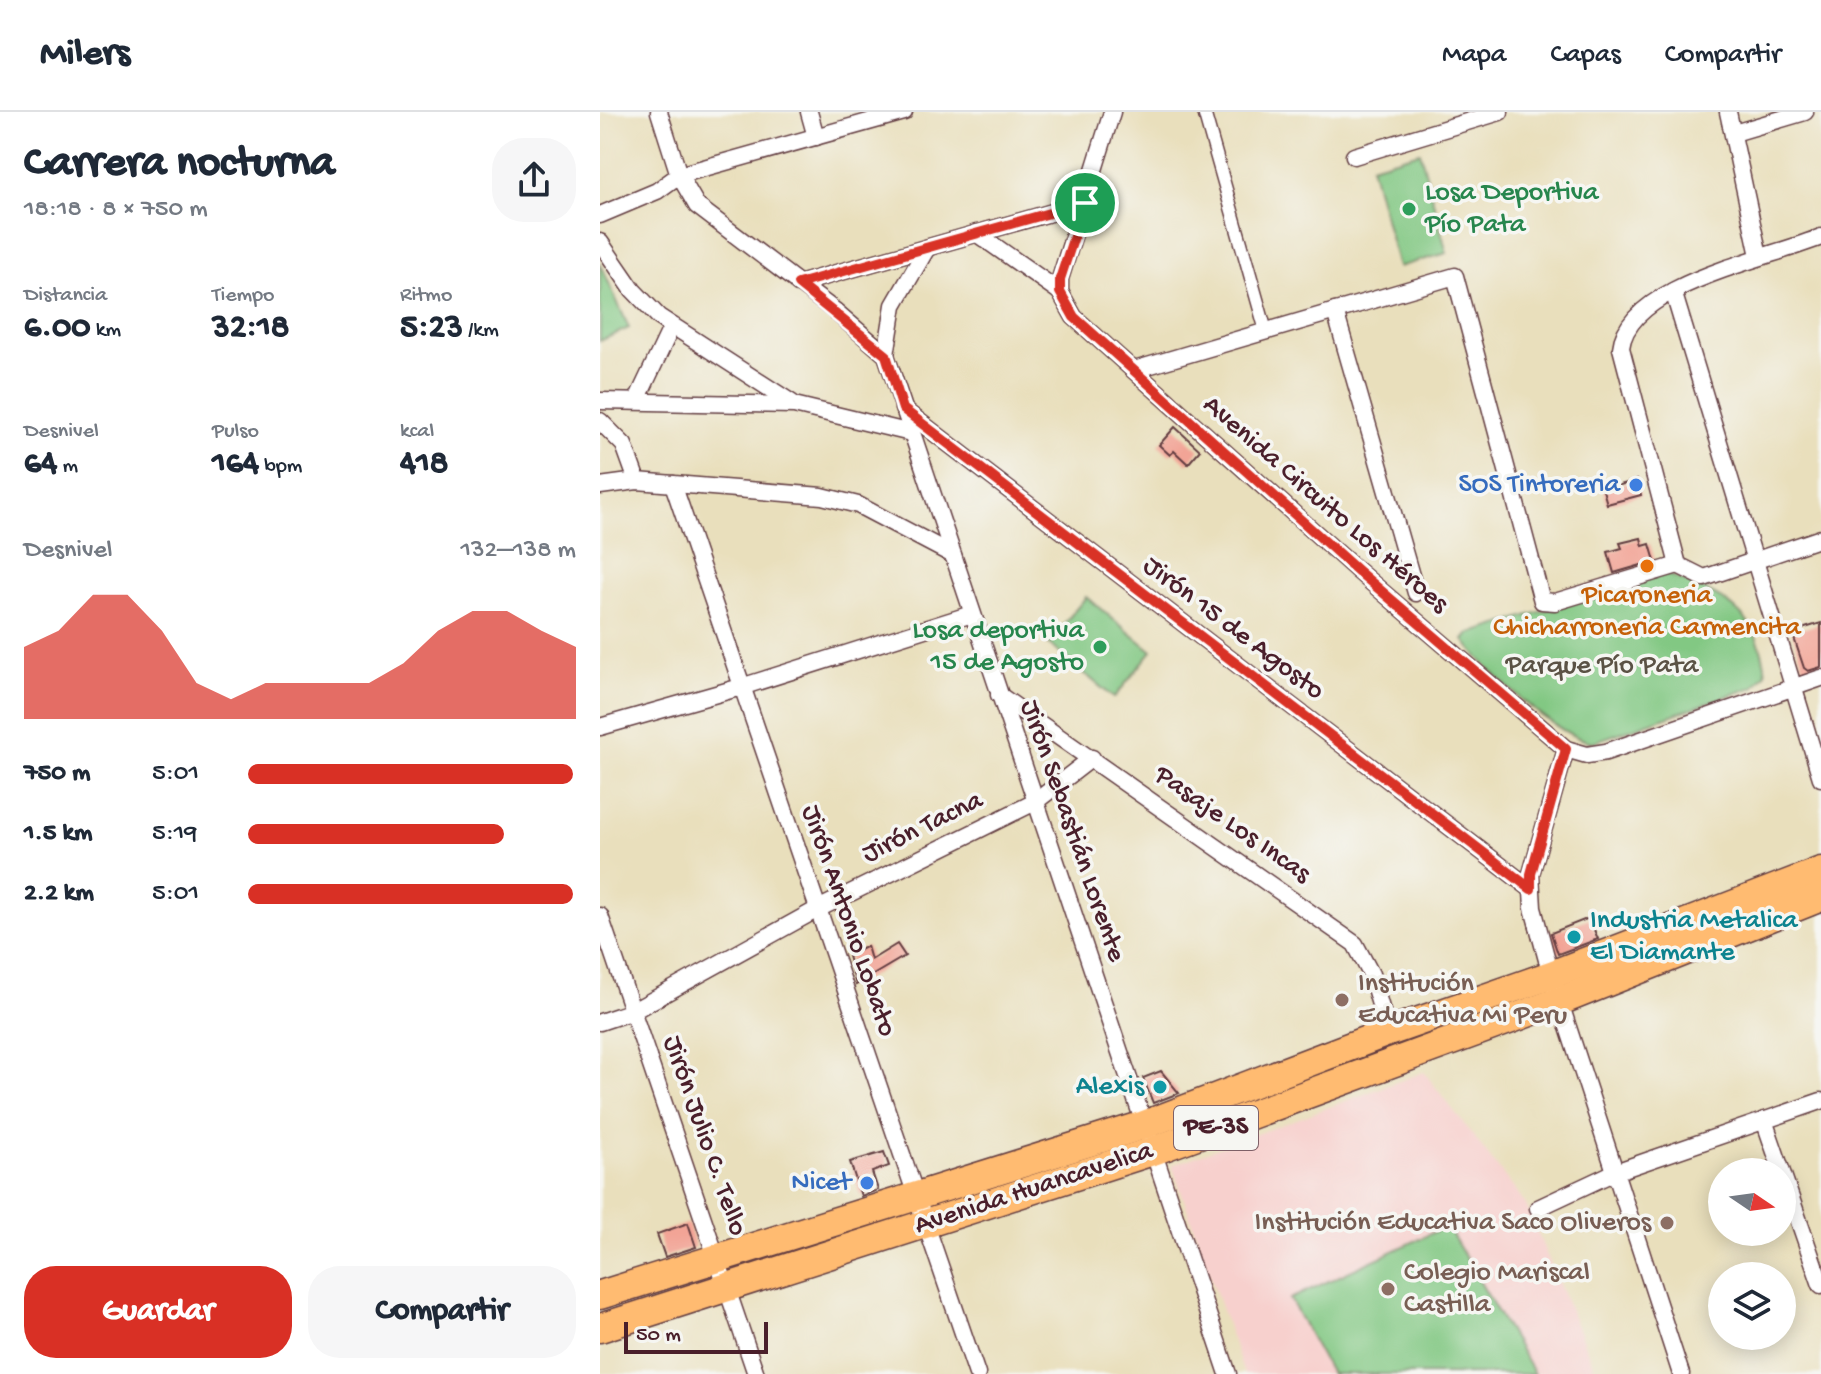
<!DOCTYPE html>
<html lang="es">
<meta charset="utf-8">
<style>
:root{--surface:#fff;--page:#f6f6f7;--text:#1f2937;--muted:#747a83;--line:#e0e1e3;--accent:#d93025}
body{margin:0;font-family:"Gochi Hand",sans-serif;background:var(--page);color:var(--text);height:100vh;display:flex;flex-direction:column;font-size:30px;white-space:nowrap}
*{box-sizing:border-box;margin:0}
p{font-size:26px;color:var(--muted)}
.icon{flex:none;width:44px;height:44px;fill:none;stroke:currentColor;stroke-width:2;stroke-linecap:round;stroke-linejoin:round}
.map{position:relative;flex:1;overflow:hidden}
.sheet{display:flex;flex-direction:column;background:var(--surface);width:600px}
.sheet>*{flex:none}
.needle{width:52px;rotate:103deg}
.buttons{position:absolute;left:1108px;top:1046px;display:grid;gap:16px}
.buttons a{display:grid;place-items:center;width:88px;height:88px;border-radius:50%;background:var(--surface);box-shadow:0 4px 20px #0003;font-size:40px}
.scale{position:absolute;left:24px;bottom:20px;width:144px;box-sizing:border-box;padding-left:8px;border:4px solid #4a1f2b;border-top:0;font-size:22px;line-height:28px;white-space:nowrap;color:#4a1f2b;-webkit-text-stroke:6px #f6f6f2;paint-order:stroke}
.pin{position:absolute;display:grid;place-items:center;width:68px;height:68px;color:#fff;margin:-34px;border:4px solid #fff;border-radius:50%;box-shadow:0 2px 8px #0007}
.round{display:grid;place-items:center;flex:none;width:84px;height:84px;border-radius:32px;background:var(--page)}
.overview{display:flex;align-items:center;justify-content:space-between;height:136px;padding:0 24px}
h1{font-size:44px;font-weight:700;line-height:60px}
.stats{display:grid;grid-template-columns:repeat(3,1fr);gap:12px;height:136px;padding:8px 24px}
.stats div{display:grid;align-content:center}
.stats b{font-size:34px;font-weight:700}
.stats small{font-size:22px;font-weight:400}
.stats p{font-size:22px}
.chart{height:224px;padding:16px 24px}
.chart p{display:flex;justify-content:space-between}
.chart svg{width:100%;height:144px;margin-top:8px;fill:var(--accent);opacity:.7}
.action{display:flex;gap:16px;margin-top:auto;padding:16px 24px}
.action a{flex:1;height:92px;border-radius:32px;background:var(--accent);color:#fff;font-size:32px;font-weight:700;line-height:92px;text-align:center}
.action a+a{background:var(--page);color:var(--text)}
ul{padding:0 24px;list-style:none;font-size:26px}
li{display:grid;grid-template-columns:128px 96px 1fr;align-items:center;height:60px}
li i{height:20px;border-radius:10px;background:var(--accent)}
header{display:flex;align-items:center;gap:48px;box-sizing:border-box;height:112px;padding:0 40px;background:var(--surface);border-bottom:2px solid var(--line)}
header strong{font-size:38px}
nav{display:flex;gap:44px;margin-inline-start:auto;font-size:28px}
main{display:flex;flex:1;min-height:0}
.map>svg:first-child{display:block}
.built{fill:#f7d0cd}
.green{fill:#82c883;stroke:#667457;stroke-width:2}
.building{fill:#f2a496}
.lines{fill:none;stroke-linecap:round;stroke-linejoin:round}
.pedestrian-casing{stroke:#623c41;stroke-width:15}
.minor-casing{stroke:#623c41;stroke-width:19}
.trunk-casing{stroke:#623c41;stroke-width:31}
.pedestrian{stroke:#fff;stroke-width:12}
.minor{stroke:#fff;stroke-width:16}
.trunk{stroke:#ffbb71;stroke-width:28}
.route-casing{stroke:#fff;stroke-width:16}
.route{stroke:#d93025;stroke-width:10}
.leisure-dot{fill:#2e9e5b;stroke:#f6f6f2;stroke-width:3}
.shop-dot{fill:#3f7fe0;stroke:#f6f6f2;stroke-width:3}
.food-dot{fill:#e8710a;stroke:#f6f6f2;stroke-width:3}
.culture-dot{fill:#0f9aa8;stroke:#f6f6f2;stroke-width:3}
.education-dot{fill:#8d6e63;stroke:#f6f6f2;stroke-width:3}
.labels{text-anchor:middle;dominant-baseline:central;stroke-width:7;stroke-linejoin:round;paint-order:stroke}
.shield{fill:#f6f6f2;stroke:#7e6067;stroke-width:2}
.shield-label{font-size:26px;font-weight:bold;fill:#4a1f2b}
.leisure-label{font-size:28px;fill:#27864d;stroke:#f6f6f2;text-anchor:start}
.shop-label{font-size:28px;fill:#366cbe;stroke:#f6f6f2;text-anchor:end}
.street-label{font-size:28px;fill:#4a1f2b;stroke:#f6f6f2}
.food-label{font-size:28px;fill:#c56008;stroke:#f6f6f2}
.park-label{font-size:28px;fill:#5b5245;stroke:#f6f6f2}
.culture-label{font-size:28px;fill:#0d838f;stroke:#f6f6f2;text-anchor:start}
.education-label{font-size:28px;fill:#785e54;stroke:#f6f6f2;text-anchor:start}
</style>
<header>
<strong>Milers</strong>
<nav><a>Mapa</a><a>Capas</a><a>Compartir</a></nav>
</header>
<main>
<section class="sheet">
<div class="overview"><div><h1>Carrera nocturna</h1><p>18:18 · 8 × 750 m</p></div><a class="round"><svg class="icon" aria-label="share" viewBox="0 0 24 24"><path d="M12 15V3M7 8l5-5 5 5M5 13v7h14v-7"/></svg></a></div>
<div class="stats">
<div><p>Distancia</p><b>6.00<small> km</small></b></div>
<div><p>Tiempo</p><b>32:18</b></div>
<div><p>Ritmo</p><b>5:23<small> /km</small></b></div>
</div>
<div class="stats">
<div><p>Desnivel</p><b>64<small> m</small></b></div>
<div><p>Pulso</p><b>164<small> bpm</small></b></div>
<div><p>kcal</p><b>418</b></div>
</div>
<div class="chart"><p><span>Desnivel</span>132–138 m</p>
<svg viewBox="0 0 160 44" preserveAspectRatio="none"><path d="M0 44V22L10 17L20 6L30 6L40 17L50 33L60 38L70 33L80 33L90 33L100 33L110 27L120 17L130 11L140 11L150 17L160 22V44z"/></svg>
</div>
<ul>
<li><b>750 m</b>5:01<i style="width:99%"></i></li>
<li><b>1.5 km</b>5:19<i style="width:78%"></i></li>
<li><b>2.2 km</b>5:01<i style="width:99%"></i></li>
</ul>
<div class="action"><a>Guardar</a><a>Compartir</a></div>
</section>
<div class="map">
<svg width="1221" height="1262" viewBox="0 0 1221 1262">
<rect width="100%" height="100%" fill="#f6f6f2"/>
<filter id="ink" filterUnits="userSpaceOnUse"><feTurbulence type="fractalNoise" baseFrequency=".0125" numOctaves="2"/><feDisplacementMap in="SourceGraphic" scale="16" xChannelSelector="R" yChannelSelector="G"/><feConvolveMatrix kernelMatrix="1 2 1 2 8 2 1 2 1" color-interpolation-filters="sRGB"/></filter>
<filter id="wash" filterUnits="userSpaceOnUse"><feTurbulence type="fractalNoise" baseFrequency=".006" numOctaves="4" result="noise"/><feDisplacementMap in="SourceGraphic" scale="32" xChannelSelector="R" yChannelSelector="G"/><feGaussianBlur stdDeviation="1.8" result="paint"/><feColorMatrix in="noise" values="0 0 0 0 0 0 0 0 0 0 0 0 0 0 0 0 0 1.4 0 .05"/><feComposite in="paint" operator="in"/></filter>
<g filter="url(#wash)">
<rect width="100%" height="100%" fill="#e9dfbc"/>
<path class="built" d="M824,960L925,1091L997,1262H644L572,1053Z"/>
<g class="green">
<path d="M820,40L847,141L798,155L771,54Z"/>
<path d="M0,151L29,216L0,229Z"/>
<path d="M1064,461C1117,482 1159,496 1166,561L1154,575L993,630C957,626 885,557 864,528L869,522Z"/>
<path d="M486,485L552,539L514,586L448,531Z"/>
<path d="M847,1114L934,1262H731L690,1187Z"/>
</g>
<g id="blocks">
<g class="building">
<path d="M575,315L600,338L588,352L574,339L570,343L559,333Z"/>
<path d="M1037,368L1041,383L1007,392L1003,378Z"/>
<path d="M1041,426L1043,434L1050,432L1055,449L1014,461L1008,440L1022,436L1020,431Z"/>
<path d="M1221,511V555L1208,559L1204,556L1192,520Z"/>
<path d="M989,806L998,827L958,842L951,821Z"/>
<path d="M297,832L305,844L256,873L248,844L267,834L271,848Z"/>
<path d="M561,959L579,981L553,991L543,966Z"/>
<path d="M284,1040L289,1054L272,1060L278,1078L261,1084L250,1050Z"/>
<path d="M88,1111L96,1135L65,1145L57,1122Z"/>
</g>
</g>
</g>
<g filter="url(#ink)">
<use href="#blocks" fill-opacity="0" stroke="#623c41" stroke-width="2"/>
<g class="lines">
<defs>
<path id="pedestrian" d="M604,0L666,219"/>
<g id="minor">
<path d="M59,0L79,63L97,94L234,198L286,243L628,1262"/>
<path d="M209,0L216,25"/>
<path d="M512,0L460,167V180L474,205L758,459L966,637L987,643L1006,640L1221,566"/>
<path d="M1128,0L1159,144"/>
<path d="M1134,21L1205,0"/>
<path d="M754,44L900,0"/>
<path d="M0,103L57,79L79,63L304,0"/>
<path d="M376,121L460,180"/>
<path d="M1221,125C1169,147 1028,172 1021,236L1078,453L1104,466L1221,426"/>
<path d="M0,130L33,178L59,205L192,291"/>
<path d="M198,172L485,91"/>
<path d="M1073,179L1221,666"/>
<path d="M735,199L816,481"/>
<path d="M286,243L294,193L327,136"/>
<path d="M534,258L855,164L942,489L955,490L1078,453"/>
<path d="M37,288L72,214"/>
<path d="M0,289L194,293L311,321"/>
<path d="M303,297L931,777"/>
<path d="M0,309L24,333L37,369"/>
<path d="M73,372L377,1262"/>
<path d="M0,374L37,369L222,384L258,393L353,443"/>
<path d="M399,583L755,832L771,862L788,920"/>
<path d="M0,615L141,575L372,502"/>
<path d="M966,637L931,762L933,796L951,863L1081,1262"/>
<path d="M0,804L156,1262"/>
<path d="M0,910L33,899L216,798L435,690L492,646"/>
<path d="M1164,1008L1221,1173"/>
<path d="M938,1096L1015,1060L1221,989"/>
</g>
<g id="trunk">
<path d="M0,1183L544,1013L788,920L951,863L1221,759"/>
<path d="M0,1216L553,1039L960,889L1221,785"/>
</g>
</defs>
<use href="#pedestrian" class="pedestrian-casing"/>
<use href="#minor" class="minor-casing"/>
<use href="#trunk" class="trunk-casing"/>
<use href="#pedestrian" class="pedestrian"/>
<use href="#minor" class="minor"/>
<use href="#trunk" class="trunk"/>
</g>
</g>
<g class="lines" filter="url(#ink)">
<defs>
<path id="route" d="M485,91L460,167V180L474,205L758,459L966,637L931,762V777L303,297L286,243L198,172Z"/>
</defs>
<use href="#route" class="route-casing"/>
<use href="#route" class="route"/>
</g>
<g class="leisure-dot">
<circle cx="809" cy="97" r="8"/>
<circle cx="500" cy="535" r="8"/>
</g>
<g class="shop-dot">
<circle cx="1036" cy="373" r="8"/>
<circle cx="267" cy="1071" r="8"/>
</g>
<circle class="food-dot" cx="1047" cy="454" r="8"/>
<g class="culture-dot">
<circle cx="974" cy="825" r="8"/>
<circle cx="560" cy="975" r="8"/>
</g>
<g class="education-dot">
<circle cx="742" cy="888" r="8"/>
<circle cx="1067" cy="1111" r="8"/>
<circle cx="788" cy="1177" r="8"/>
</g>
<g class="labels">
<rect class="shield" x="574" y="994" width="84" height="44" rx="6"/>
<g class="shield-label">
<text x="616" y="1016">PE-3S</text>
</g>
<g class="leisure-label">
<text x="825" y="81">Losa Deportiva<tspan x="825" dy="32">Pío Pata</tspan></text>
<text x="484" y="519" text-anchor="end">Losa deportiva<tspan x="484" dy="32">15 de Agosto</tspan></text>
</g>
<g class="shop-label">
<text x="1020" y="373">SOS Tintoreria</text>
<text x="251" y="1071">Nicet</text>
</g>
<g class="street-label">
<text transform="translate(725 393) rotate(41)">Avenida Circuito Los Héroes</text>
<text transform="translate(633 517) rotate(37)">Jirón 15 de Agosto</text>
<text transform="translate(632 713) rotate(35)">Pasaje Los Incas</text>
<text transform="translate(323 716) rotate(-26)">Jirón Tacna</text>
<text transform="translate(472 719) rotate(71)">Jirón Sebastián Lorente</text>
<text transform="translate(248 809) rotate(71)">Jirón Antonio Lobato</text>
<text transform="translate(104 1024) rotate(71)">Jirón Julio C. Tello</text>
<text transform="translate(434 1077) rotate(-18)">Avenida Huancavelica</text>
</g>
<g class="food-label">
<text x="1047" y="484">Picaroneria<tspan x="1047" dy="32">Chicharroneria Carmencita</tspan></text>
</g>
<g class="park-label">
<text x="1002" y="554">Parque Pío Pata</text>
</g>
<g class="culture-label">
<text x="990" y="809">Industria Metalica<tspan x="990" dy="32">El Diamante</tspan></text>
<text x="544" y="975" text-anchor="end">Alexis</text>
</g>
<g class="education-label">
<text x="758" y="872">Institución<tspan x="758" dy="32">Educativa Mi Peru</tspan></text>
<text x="1051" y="1111" text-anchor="end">Institución Educativa Saco Oliveros</text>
<text x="804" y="1161">Colegio Mariscal<tspan x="804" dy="32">Castilla</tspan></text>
</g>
</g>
</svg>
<div class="buttons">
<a><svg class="needle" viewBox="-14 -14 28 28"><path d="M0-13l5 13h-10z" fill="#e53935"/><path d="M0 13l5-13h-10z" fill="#747a83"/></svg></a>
<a><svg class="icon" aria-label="layers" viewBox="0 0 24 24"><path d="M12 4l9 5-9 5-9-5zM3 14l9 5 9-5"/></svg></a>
</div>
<div class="scale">50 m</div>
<div class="pin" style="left:485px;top:91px;background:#1e9e55"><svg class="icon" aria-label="arrive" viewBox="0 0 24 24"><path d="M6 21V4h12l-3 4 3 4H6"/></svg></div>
</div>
</main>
